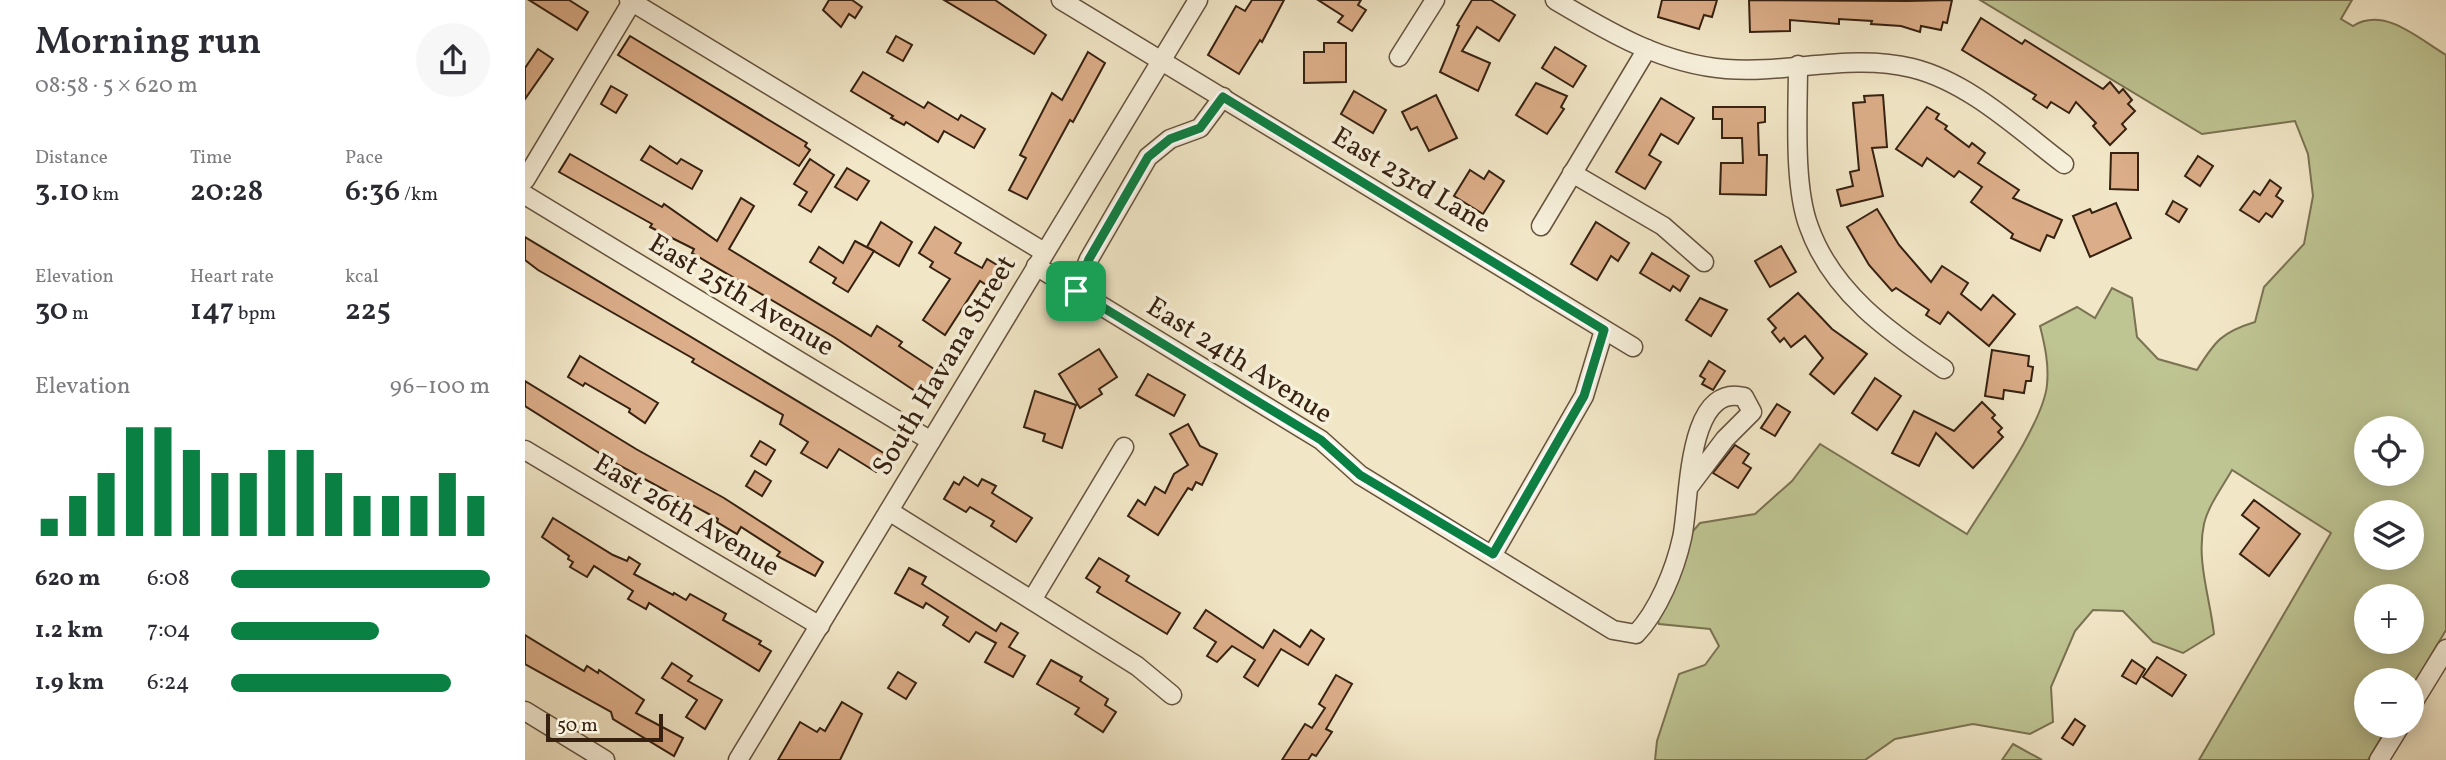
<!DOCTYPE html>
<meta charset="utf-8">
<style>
:root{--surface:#fff;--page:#f7f7f7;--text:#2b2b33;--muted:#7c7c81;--accent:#0b8043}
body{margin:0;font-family:Vollkorn,serif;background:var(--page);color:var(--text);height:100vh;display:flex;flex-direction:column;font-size:26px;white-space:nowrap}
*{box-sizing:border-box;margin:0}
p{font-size:23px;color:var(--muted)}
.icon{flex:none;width:38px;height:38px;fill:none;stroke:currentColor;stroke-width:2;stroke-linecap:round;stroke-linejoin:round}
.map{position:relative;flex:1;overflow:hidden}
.panel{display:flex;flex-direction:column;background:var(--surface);width:525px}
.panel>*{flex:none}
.buttons{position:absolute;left:1829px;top:416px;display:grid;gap:14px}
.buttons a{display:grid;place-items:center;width:70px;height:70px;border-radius:50%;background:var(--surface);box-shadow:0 4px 18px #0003;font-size:35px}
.scale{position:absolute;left:21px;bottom:18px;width:117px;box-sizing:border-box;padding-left:7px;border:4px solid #362111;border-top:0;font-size:19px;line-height:24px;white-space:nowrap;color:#362111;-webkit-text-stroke:5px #f6efda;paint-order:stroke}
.pin{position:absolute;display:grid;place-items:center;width:60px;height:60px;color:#fff;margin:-30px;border-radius:14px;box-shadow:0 4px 10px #0006}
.round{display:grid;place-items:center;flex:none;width:74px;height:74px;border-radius:37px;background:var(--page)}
.head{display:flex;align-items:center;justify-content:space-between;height:119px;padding:0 35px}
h1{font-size:38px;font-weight:600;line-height:52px}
.figures{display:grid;grid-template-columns:repeat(3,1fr);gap:10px;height:119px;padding:7px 35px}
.figures div{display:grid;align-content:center}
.figures b{font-size:30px;font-weight:600}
.figures small{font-size:19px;font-weight:400}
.figures p{font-size:19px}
.chart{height:196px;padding:14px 35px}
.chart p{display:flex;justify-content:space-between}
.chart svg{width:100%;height:126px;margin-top:7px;stroke:var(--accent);stroke-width:6}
ul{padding:0 35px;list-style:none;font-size:23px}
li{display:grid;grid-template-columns:112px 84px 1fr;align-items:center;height:52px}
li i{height:18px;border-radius:9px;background:var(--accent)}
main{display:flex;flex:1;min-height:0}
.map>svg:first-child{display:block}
.green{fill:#bec492;stroke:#7a7252;stroke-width:2;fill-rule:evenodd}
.building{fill:#dbad88;stroke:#362111;stroke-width:2}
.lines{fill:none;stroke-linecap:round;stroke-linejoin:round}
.minor-casing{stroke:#65523e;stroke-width:21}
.minor{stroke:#f6efda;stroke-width:18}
.route-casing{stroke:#fff;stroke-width:14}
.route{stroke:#0b8043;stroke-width:9}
.labels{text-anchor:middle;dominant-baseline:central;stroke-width:7;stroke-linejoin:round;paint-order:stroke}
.street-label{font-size:28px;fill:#362111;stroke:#f6efda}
</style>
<main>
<section class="panel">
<div class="head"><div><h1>Morning run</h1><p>08:58 · 5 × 620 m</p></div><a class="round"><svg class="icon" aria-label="share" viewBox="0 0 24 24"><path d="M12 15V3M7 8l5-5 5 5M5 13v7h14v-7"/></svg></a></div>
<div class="figures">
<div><p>Distance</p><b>3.10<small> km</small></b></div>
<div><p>Time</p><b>20:28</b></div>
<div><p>Pace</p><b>6:36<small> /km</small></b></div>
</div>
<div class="figures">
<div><p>Elevation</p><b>30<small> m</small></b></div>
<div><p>Heart rate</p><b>147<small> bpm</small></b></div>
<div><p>kcal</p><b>225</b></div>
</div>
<div class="chart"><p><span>Elevation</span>96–100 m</p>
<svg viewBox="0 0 160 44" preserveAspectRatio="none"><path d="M5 44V38M15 44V30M25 44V22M35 44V6M45 44V6M55 44V14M65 44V22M75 44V22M85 44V14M95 44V14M105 44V22M115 44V30M125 44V30M135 44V30M145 44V22M155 44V30"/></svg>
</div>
<ul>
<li><b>620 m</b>6:08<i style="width:100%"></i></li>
<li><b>1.2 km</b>7:04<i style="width:57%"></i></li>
<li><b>1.9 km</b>6:24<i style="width:85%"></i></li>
</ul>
</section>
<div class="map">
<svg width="1921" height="760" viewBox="0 0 1921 760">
<rect width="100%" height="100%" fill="#f1e6c6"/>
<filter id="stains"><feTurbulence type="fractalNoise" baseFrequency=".00286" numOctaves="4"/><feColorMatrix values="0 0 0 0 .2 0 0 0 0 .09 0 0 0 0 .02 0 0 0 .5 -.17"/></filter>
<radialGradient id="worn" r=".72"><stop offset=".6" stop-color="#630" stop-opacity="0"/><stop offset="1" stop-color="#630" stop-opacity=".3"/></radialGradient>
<g class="green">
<path d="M1455,0H1827L1816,19L1828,26C1859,6 1894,39 1921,55V630L1887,687L1886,681H1841V726H1863L1843,760H1674L1806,533L1707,470C1698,486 1683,506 1679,524C1671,560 1685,598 1689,634L1658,653L1628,642L1598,611L1568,610L1550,631L1526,687L1528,722L1505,734L1448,724L1370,739L1340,760H1130L1132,741L1154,674L1180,665L1194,646L1185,629L1134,624L1131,615L1162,538L1175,523L1230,514L1267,481L1295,444L1442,534C1464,498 1518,424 1522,385C1524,364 1520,346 1515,326L1552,307L1570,318L1587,288L1607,298L1612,337L1633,359L1672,370C1690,341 1697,332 1730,322L1739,287L1779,244L1788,196L1783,154L1770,121L1677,134ZM1841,429H1886V474H1841ZM1841,513H1886V558H1841ZM1841,597H1886V642H1841Z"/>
<path d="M1488,744L1517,760H1477Z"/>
</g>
<g class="building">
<path d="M4,0H44L63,12L52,30Z"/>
<path d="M304,0H327L337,7L330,18L324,14L316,27L298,10Z"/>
<path d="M419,0H470L521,35L509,54Z"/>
<path d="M727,0H759L737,42L735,40L714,74L683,55L711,6L720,11Z"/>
<path d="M793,0H836L833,5L841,10L827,31L813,22L818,16Z"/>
<path d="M947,0H966L990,15L974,41L952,27L937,51L965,63L953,91L915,72L934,26L932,25Z"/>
<path d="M1137,0H1192L1187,17L1179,15L1174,29L1133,17Z"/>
<path d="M1224,0L1382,1L1427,0L1422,23L1418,22L1416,30L1396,26L1395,32L1376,26L1346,24L1347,21L1314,19V24L1265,20V31L1225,32Z"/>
<path d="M1456,18L1497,44L1500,40L1578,89L1585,82L1594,93L1598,89L1607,100L1603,104L1610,111L1597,124L1601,129L1585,145L1568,126L1571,123L1551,102L1544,113L1526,102L1522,108L1508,99L1511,95L1437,50Z"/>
<path d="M105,36L282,143L280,146L285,150L274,166L93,55Z"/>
<path d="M371,36L387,45L378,61L362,52Z"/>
<path d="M799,43H821V82L779,83V52H799Z"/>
<path d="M1030,47L1061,66L1048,87L1017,68Z"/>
<path d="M13,49L28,59L0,99V68Z"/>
<path d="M563,52L580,63L548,122L545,120L502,199L484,190L501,158L495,155L527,93L537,100Z"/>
<path d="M338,72L399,108L403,102L433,120L436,115L460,129L449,148L419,131L413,142L381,122L379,125L366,118L368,116L326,91Z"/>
<path d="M1011,83L1042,96L1036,107L1039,109L1022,134L991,115Z"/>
<path d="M86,86L102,95L91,113L76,104Z"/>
<path d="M829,91L861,110L848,133L816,114Z"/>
<path d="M911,95L932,138L904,151L892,127L886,130L877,112Z"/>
<path d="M1358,95L1362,147L1347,148L1358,196L1316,206L1312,190L1328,186L1325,172L1334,170L1328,103L1340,102L1339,96Z"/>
<path d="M1136,98L1169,118L1153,144L1136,134L1124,155L1136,162L1120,189L1091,172Z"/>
<path d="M1188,107H1240V122L1233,123L1234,155H1242L1241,195L1195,194L1196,163H1218L1217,138H1197V119H1188Z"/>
<path d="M1402,107L1414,114L1411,119L1422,126L1420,129L1444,147L1447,143L1460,153L1453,163L1494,190L1488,198L1537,220L1529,238L1522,235L1515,251L1486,238L1488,234L1446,202L1457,187L1434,171L1429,177L1402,158L1397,166L1371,149Z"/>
<path d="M125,146L152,164L156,159L177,171L167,189L116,160Z"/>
<path d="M1586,153H1613V190L1585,189Z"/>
<path d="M45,154L137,207L139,204L192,241L216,198L229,206L204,249L346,336L352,326L377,342L374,346L412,371L399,393L394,390L393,393L309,337L167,253L169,249L125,227L127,224L34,172Z"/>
<path d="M1673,156L1688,166L1675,186L1660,176Z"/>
<path d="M285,159L309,175L286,212L274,205L282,192L269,184Z"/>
<path d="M322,168L344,181L332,200L310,187Z"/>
<path d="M945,170L959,179L964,171L979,181L958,214L929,196Z"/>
<path d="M1745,180L1756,188L1751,196L1758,201L1747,217L1741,213L1734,222L1715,210L1729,191L1735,195Z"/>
<path d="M1648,201L1662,209L1654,222L1641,214Z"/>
<path d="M1591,203L1606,238L1565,257L1548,216L1565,209L1567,213Z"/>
<path d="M1352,209L1374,245L1406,282L1417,266L1443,283L1436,294L1456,310L1468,295L1490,314L1464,346L1423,312L1415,324L1401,315L1404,310L1371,288L1367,291L1344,265L1322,227Z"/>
<path d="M356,222L387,242L374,266L342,247Z"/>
<path d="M1071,222L1104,243L1093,261L1086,256L1072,280L1046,264Z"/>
<path d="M410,227L436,243L430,253L457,268L462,259L477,268L466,288L455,281L420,335L398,320L425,279L405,267L408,262L394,253Z"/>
<path d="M0,237L362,455L351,472L314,449L302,468L276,453L283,442L255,424L258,415L167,362L169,359L13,270L0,260Z"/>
<path d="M330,241L349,251L323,292L308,283L311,278L285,262L294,247L318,263Z"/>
<path d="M1256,246L1271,272L1245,287L1230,261Z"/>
<path d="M1127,253L1164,276L1155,291L1148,286L1145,291L1115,273Z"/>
<path d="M1273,293L1307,329L1342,354L1309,394L1285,374L1298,358L1280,336L1266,347L1259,338L1255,342L1247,332L1251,328L1243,319Z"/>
<path d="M1175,298L1202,310L1186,336L1161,320Z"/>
<path d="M574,349L592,377L574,389L577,394L555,408L534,374Z"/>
<path d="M1467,350L1504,356L1503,366L1508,367L1506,381H1501L1499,393L1479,390L1478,399L1460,396Z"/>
<path d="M55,356L133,403L120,423L104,412L105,409L60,383L58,386L43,377Z"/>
<path d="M1184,361L1200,371L1188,390L1177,384L1180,379L1175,376Z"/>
<path d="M623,374L660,395L649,416L611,395Z"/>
<path d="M1350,378L1376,396L1352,430L1327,413Z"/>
<path d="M0,381L111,449L199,498L298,562L290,576L252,556L255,552L216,527L212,534L192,522L193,519L90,463L0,406Z"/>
<path d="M510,391L551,405L537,448L518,441L520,434L499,427Z"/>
<path d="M1457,402L1470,415L1467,418L1477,428L1473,432L1478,437L1448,468L1411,433L1394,466L1367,453L1389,411L1429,431Z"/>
<path d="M1252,404L1265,412L1250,436L1236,428Z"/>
<path d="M663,424L675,446L692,454L677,485L671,482L667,490L663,488L633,535L603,516L613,500L620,505L630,487L640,493L649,474L663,465L645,434Z"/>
<path d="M235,441L250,450L241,465L226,456Z"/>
<path d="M1210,445L1224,454L1218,463L1226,468L1213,488L1188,473Z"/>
<path d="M230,471L246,481L237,496L221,486Z"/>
<path d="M439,477L453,486L457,479L471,486L467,493L507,518L491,542L466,526L469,521L445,507L441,512L419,499L429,482L434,485Z"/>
<path d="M1729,500L1775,534L1744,576L1715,554L1734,528L1717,515Z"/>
<path d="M28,518L88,555L102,561L104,557L115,564L109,574L148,595L149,593L161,600L165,594L201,614L198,620L236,641L234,644L246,651L234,671L124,603L121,609L103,599L108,591L69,566L62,577L45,567L48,562L43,559L44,556L17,537Z"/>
<path d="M574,558L604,576L601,581L655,613L642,634L572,592L575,587L561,578Z"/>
<path d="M384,568L401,577L397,584L471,631L476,623L493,633L484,647L500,656L488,677L460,662L471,643L451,632L444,642L418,625L423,617L401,603L398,608L370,593Z"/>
<path d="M681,610L738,648L749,630L775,647L786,630L799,639L783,665L756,649L733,686L719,677L730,660L707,646L692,662L682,656L691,642L669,628Z"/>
<path d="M0,635L59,671L62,666L73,673L74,670L119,700L111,713L158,738L149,756L88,719L86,712L0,664Z"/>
<path d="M1632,657L1661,675L1647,696L1618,677Z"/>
<path d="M526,660L557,677L555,681L583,699L580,705L591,712L578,732L550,714L554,708L512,684Z"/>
<path d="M1607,660L1620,669L1611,684L1597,676Z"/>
<path d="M147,663L167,676L163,681L197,700L180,729L161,717L172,700L137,678Z"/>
<path d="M373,672L391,683L381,699L363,688Z"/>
<path d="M811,675L827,684L801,729L807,732L791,756L787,754L783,760H757L780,724L787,728L800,708L794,704Z"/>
<path d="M317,702L337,714L315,760H253L275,722L292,732L295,728L300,731Z"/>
<path d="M1550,719L1560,726L1548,745L1537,738Z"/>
</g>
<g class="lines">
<defs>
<g id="minor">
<path d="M104,0L519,252"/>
<path d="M536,0L1108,347"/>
<path d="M1030,0C1084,32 1137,64 1201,69C1263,74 1325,53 1387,68C1444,82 1493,129 1539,164"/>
<path d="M874,57L910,0"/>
<path d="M1273,65C1273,111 1268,185 1284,227C1307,292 1364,332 1419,369"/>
<path d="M1047,173L1138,226L1179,262"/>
<path d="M0,180L108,0"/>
<path d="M0,195L406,441"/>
<path d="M1016,226L1122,49"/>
<path d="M511,266L796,440L835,475L1088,630L1111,634C1133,611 1150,570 1157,538C1165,505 1160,382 1219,397L1227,412L1200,439L1163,488"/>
<path d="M551,291L564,259L623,157L645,139L675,128L698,97"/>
<path d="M0,450L295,626"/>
<path d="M364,511L612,666L647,695"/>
<path d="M968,554L1059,396L1079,330"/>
<path d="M507,600L599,447"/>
<path d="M1886,706L1921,649"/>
<path d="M0,711L80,760"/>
<path d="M213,760L673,0"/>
<path d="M1854,760L1875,726"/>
</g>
</defs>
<use href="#minor" class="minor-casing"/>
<use href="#minor" class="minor"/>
</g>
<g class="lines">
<defs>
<path id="route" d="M698,97L1079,330L1059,396L968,554L835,475L796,440L551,291L564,259L623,157L645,139L675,128Z"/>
</defs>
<use href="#route" class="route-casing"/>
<use href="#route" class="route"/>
</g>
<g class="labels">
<g class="street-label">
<text transform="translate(886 181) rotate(31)">East 23rd Lane</text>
<text transform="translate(216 296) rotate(31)">East 25th Avenue</text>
<text transform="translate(714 361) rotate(32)">East 24th Avenue</text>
<text transform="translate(420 366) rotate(-59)">South Havana Street</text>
<text transform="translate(161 516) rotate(31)">East 26th Avenue</text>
</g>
</g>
<rect width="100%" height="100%" filter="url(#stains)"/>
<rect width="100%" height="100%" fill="url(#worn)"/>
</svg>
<div class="buttons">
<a><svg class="icon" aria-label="locate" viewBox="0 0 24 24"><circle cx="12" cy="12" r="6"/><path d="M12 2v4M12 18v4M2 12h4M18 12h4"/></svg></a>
<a><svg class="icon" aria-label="layers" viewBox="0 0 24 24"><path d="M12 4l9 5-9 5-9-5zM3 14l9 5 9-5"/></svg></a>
<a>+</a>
<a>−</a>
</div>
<div class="scale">50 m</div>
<div class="pin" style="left:551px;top:291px;background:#1e9e55"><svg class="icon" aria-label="arrive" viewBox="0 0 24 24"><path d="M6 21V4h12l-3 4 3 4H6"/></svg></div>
</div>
</main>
